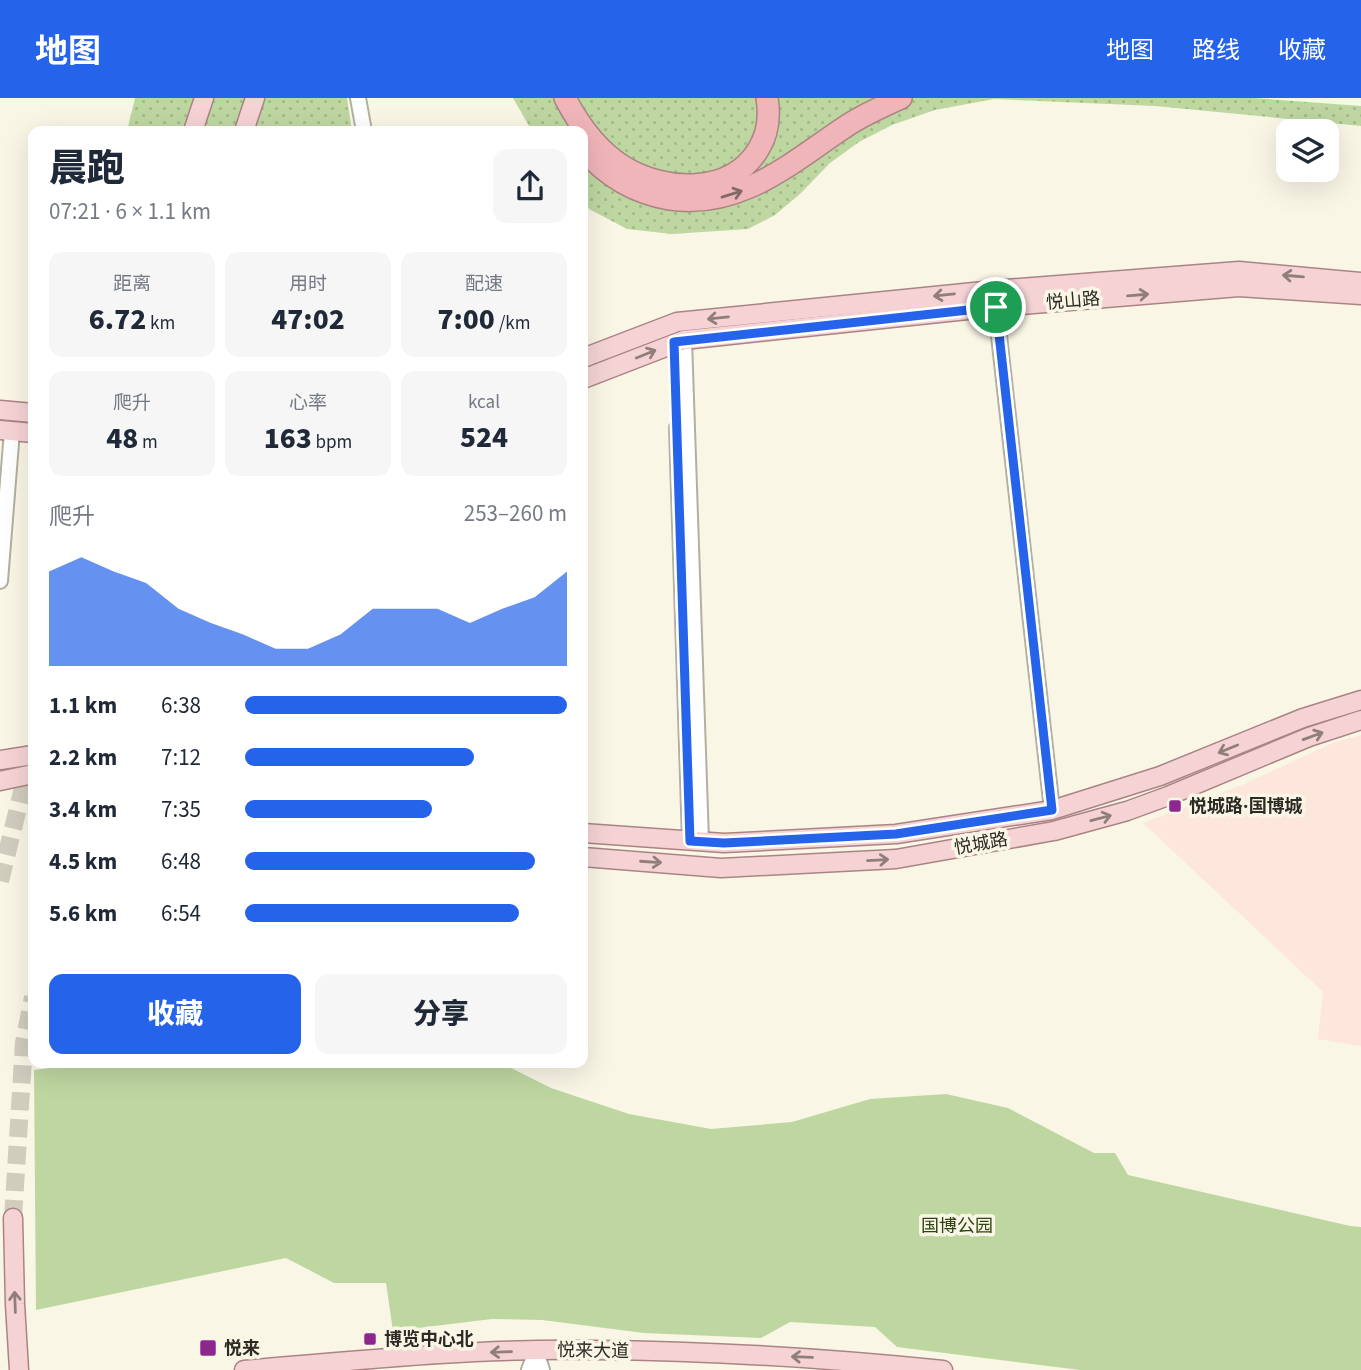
<!DOCTYPE html>
<html lang="zh">
<meta charset="utf-8">
<style>
:root{--surface:#fff;--page:#f6f6f7;--text:#1f2937;--muted:#747a83;--accent:#2563eb}
body{margin:0;font-family:"Source Sans 3","Noto Sans SC",sans-serif;background:var(--page);color:var(--text);height:100vh;display:flex;flex-direction:column;font-size:26px;white-space:nowrap}
*{box-sizing:border-box;margin:0}
p{font-size:23px;color:var(--muted)}
.icon{flex:none;width:38px;height:38px;fill:none;stroke:currentColor;stroke-width:2;stroke-linecap:round;stroke-linejoin:round}
.map{position:relative;flex:1;overflow:hidden}
.sheet{position:absolute;left:28px;top:28px;width:560px;height:942px;display:flex;flex-direction:column;background:var(--surface);border-radius:14px;box-shadow:0 7px 28px #0002}
.sheet>*{flex:none}
.buttons{position:absolute;left:1276px;top:21px;display:grid;gap:14px}
.buttons a{display:grid;place-items:center;width:63px;height:63px;border-radius:14px;background:var(--surface);box-shadow:0 7px 28px #0002;font-size:35px}
.pin{position:absolute;display:grid;place-items:center;width:60px;height:60px;color:#fff;margin:-30px;border:4px solid #fff;border-radius:50%;box-shadow:0 2px 7px #0007}
.round{display:grid;place-items:center;flex:none;width:74px;height:74px;border-radius:14px;background:var(--page)}
.head{display:flex;align-items:center;justify-content:space-between;height:119px;padding:0 21px}
h1{font-size:38px;font-weight:800;line-height:52px}
.stats{display:grid;grid-template-columns:repeat(3,1fr);gap:10px;height:119px;padding:7px 21px}
.stats div{display:grid;align-content:center;border-radius:14px;background:var(--page);text-align:center}
.stats b{font-size:30px;font-weight:800}
.stats small{font-size:19px;font-weight:400}
.stats p{font-size:19px}
.chart{height:196px;padding:14px 21px}
.chart p{display:flex;justify-content:space-between}
.chart svg{width:100%;height:126px;margin-top:7px;fill:var(--accent);opacity:.7}
.button{display:flex;gap:14px;margin-top:auto;padding:14px 21px}
.button a{flex:1;height:80px;border-radius:14px;background:var(--accent);color:#fff;font-size:28px;font-weight:800;line-height:80px;text-align:center}
.button a+a{background:var(--page);color:var(--text)}
ul{padding:0 21px;list-style:none;font-size:23px}
li{display:grid;grid-template-columns:112px 84px 1fr;align-items:center;height:52px}
li i{height:18px;border-radius:9px;background:var(--accent)}
header{display:flex;align-items:center;gap:42px;box-sizing:border-box;height:98px;padding:0 35px;background:var(--accent);color:#fff}
header strong{font-size:33px}
nav{display:flex;gap:38px;margin-inline-start:auto;font-size:24px}
.map>svg:first-child{display:block}
.commercial{fill:#fde6db}
.grass{fill:url(#grass-dots)}
.park{fill:#bed7a1}
.lines{fill:none;stroke-linecap:round;stroke-linejoin:round}
.major-tunnel{stroke:#d0cdbf;stroke-width:18;stroke-dasharray:18 9;stroke-linecap:butt}
.minor-casing{stroke:#b3b0a1;stroke-width:18}
.major-casing{stroke:#aa8485;stroke-width:21}
.highway-casing{stroke:#aa8485;stroke-width:24}
.minor{stroke:#fff;stroke-width:14}
.major{stroke:#f5d3d5;stroke-width:18}
.highway{stroke:#efb5b9;stroke-width:21}
.oneway{stroke:#836967}
.oneway2{stroke:#907e7c}
.route-casing{stroke:#fff;stroke-width:14}
.route{stroke:#2563eb;stroke-width:9}
.poi-dot{fill:#8d278e;stroke:#f9f6e6;stroke-width:2.5}
.labels{text-anchor:middle;dominant-baseline:central;stroke-width:7;stroke-linejoin:round;paint-order:stroke}
.street-label{font-size:18px;fill:#2b2a24;stroke:#f9f6e6}
.poi-label{font-size:18px;font-weight:bold;fill:#2b2a24;stroke:#f9f6e6;text-anchor:start}
.park-label{font-size:18px;fill:#304312;stroke:#f9f6e6}
</style>
<header>
<strong>地图</strong>
<nav><a>地图</a><a>路线</a><a>收藏</a></nav>
</header>
<div class="map">
<svg width="1361" height="1272" viewBox="0 0 1361 1272">
<defs>
<pattern id="grass-dots" width="8" height="8" patternUnits="userSpaceOnUse" patternTransform="scale(1.75)"><rect width="8" height="8" fill="#bed7a1"/><path d="M2 2h.1M6 6h.1" fill="none" stroke="#a3b98a" stroke-width="1.8" stroke-linecap="round"/></pattern>
</defs>
<rect width="100%" height="100%" fill="#f9f6e6"/>
<path class="commercial" d="M1361,637V948L1318,941L1323,894L1143,725L1242,687L1335,644Z"/>
<g class="grass">
<path d="M135,0H347L352,33H127Z"/>
<path d="M513,0H1254L1361,8V28L1155,8L994,1L935,12L892,27L859,44L830,65L800,96L775,117L748,131L672,136L627,131L589,111L583,104V33H532Z"/>
</g>
<path class="park" d="M99,964H499L551,990L629,1016L711,1031L792,1024L870,1001L946,996L1008,1010L1094,1055H1115L1128,1077L1350,1128L1361,1129V1272H1080L897,1249L875,1229L790,1224L761,1240L644,1235L542,1222L492,1221L393,1233L386,1185H334L286,1160L36,1212L34,972Z"/>
<g class="lines">
<g class="major-tunnel">
<path d="M0,783L29,666"/>
<path d="M13,1120L24,945L33,899"/>
</g>
<defs>
<g id="minor">
<path d="M358,0L364,33"/>
<path d="M995,202L1052,712"/>
<path d="M684,242L701,743"/>
<path d="M677,330L690,743"/>
<path d="M0,483L12,333"/>
<path d="M529,1272L536,1253L542,1272"/>
</g>
<g id="major">
<path d="M193,33L204,0"/>
<path d="M244,33L255,0"/>
<path d="M583,260L677,224L994,192L1239,173L1361,184"/>
<path d="M583,281L684,242L996,209L1239,189L1361,197"/>
<path d="M0,312L33,315"/>
<path d="M0,332L33,335"/>
<path d="M0,662L33,657"/>
<path d="M0,683L33,676"/>
<path d="M583,735L724,745L896,736L1052,712L1160,678L1303,620L1361,602"/>
<path d="M583,759L721,770L896,761L1054,733L1127,713L1168,698L1309,639L1361,622"/>
<path d="M13,1120L15,1206L19,1272"/>
<path d="M244,1272C360,1262 477,1250 593,1252C710,1253 827,1260 943,1272"/>
</g>
<g id="highway">
<path d="M565,0C579,27 598,53 624,69C665,94 730,97 758,52C768,36 770,18 767,0"/>
<path d="M583,51C606,78 634,95 669,101C741,112 793,63 848,27C865,16 883,8 901,0"/>
</g>
</defs>
<use href="#minor" class="minor-casing"/>
<use href="#major" class="major-casing"/>
<use href="#highway" class="highway-casing"/>
<use href="#minor" class="minor"/>
<use href="#major" class="major"/>
<use href="#highway" class="highway"/>
</g>
<defs><path id="oneway-shaft" d="M-6 0H5M1.5-3L5.5 0L1.5 3" fill="none" stroke-width="1.6" stroke-linecap="round" stroke-linejoin="round" transform="scale(1.75)"/></defs>
<use class="oneway" href="#oneway-shaft" transform="translate(732 96) rotate(-17)"/>
<g class="oneway2">
<use href="#oneway-shaft" transform="translate(1293 178) rotate(-175)"/>
<use href="#oneway-shaft" transform="translate(944 197) rotate(174)"/>
<use href="#oneway-shaft" transform="translate(1138 197) rotate(-5)"/>
<use href="#oneway-shaft" transform="translate(718 220) rotate(174)"/>
<use href="#oneway-shaft" transform="translate(646 256) rotate(-22)"/>
<use href="#oneway-shaft" transform="translate(1313 638) rotate(-20)"/>
<use href="#oneway-shaft" transform="translate(1228 651) rotate(158)"/>
<use href="#oneway-shaft" transform="translate(1101 720) rotate(-15)"/>
<use href="#oneway-shaft" transform="translate(878 762) rotate(-3)"/>
<use href="#oneway-shaft" transform="translate(651 764) rotate(4)"/>
<use href="#oneway-shaft" transform="translate(15 1204) rotate(-92)"/>
<use href="#oneway-shaft" transform="translate(501 1254) rotate(178)"/>
<use href="#oneway-shaft" transform="translate(802 1259) rotate(-178)"/>
</g>
<g class="lines">
<defs>
<path id="route" d="M996,209L1052,712L896,736L724,745L690,743L674,244Z"/>
</defs>
<use href="#route" class="route-casing"/>
<use href="#route" class="route"/>
</g>
<g class="poi-dot">
<rect x="1168" y="701" width="14" height="14" rx="3.5"/>
<rect x="363" y="1234" width="14" height="14" rx="3.5"/>
<rect x="199" y="1241" width="18" height="18" rx="3.5"/>
</g>
<g class="labels">
<g class="street-label">
<text transform="translate(1073 203) rotate(-5)">悦山路</text>
<text transform="translate(981 746) rotate(-10)">悦城路</text>
<text transform="translate(593 1253) rotate(1)">悦来大道</text>
</g>
<g class="poi-label">
<text x="1189" y="708">悦城路·国博城</text>
<text x="384" y="1241">博览中心北</text>
<text x="224" y="1250">悦来</text>
</g>
<g class="park-label">
<text x="957" y="1128">国博公园</text>
</g>
</g>
</svg>
<div class="buttons">
<a><svg class="icon" aria-label="layers" viewBox="0 0 24 24"><path d="M12 4l9 5-9 5-9-5zM3 14l9 5 9-5"/></svg></a>
</div>
<div class="pin" style="left:996px;top:209px;background:#1e9e55"><svg class="icon" aria-label="arrive" viewBox="0 0 24 24"><path d="M6 21V4h12l-3 4 3 4H6"/></svg></div>
<section class="sheet">
<div class="head"><div><h1>晨跑</h1><p>07:21 · 6 × 1.1 km</p></div><a class="round"><svg class="icon" aria-label="share" viewBox="0 0 24 24"><path d="M12 15V3M7 8l5-5 5 5M5 13v7h14v-7"/></svg></a></div>
<div class="stats">
<div><p>距离</p><b>6.72<small> km</small></b></div>
<div><p>用时</p><b>47:02</b></div>
<div><p>配速</p><b>7:00<small> /km</small></b></div>
</div>
<div class="stats">
<div><p>爬升</p><b>48<small> m</small></b></div>
<div><p>心率</p><b>163<small> bpm</small></b></div>
<div><p>kcal</p><b>524</b></div>
</div>
<div class="chart"><p><span>爬升</span>253–260 m</p>
<svg viewBox="0 0 160 44" preserveAspectRatio="none"><path d="M0 44V11L10 6L20 11L30 15L40 24L50 29L60 33L70 38L80 38L90 33L100 24L110 24L120 24L130 29L140 24L150 20L160 11V44z"/></svg>
</div>
<ul>
<li><b>1.1 km</b>6:38<i style="width:100%"></i></li>
<li><b>2.2 km</b>7:12<i style="width:71%"></i></li>
<li><b>3.4 km</b>7:35<i style="width:58%"></i></li>
<li><b>4.5 km</b>6:48<i style="width:90%"></i></li>
<li><b>5.6 km</b>6:54<i style="width:85%"></i></li>
</ul>
<div class="button"><a>收藏</a><a>分享</a></div>
</section>
</div>
